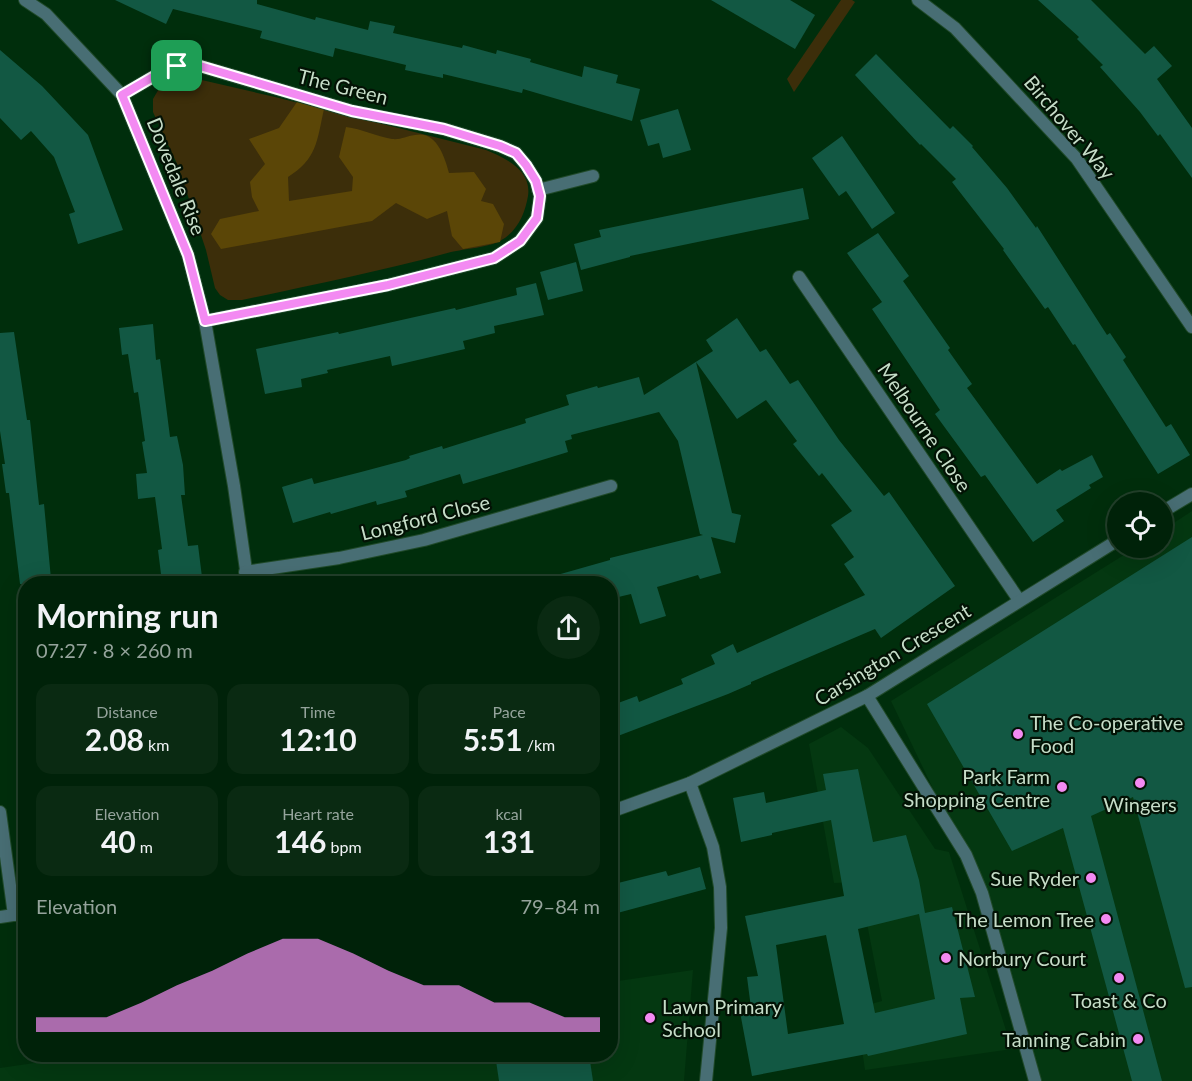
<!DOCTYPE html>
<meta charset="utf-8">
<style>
:root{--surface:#002209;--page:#0a2a12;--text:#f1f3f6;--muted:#95a49c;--line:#223f2a;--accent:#f38af2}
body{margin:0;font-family:Lato,sans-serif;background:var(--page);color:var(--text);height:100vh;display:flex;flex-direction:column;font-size:22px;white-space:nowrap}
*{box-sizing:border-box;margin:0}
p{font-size:20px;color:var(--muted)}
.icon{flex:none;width:33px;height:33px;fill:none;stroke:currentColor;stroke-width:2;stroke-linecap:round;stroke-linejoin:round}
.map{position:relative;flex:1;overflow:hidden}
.panel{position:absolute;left:18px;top:576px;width:600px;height:486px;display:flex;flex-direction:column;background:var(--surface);border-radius:24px;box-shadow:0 6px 24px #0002,0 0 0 2px var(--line)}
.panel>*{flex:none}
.buttons{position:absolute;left:1107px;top:492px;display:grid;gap:12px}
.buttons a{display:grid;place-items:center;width:66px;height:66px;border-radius:50%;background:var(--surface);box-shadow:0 6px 24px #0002,0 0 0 2px var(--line);font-size:30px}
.pin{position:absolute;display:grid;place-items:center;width:51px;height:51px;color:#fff;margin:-26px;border-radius:12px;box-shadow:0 3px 9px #0006}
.round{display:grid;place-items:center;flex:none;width:63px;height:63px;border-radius:32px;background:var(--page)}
.headline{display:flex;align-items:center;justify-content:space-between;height:102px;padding:0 18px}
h1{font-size:33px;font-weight:700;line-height:45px}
.stats{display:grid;grid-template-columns:repeat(3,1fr);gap:9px;height:102px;padding:6px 18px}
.stats div{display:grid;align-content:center;border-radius:15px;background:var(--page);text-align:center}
.stats b{font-size:30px;font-weight:700}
.stats small{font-size:16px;font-weight:400}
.stats p{font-size:16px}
.chart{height:168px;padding:12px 18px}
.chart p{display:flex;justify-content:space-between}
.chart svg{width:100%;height:108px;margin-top:6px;fill:var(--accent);opacity:.7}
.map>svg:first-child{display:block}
.built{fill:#043811}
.green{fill:#3c2e0a}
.forest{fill:#5b4607}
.building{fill:#125843;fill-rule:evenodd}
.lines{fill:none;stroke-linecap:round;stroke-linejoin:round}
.minor-casing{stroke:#204a2a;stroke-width:14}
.tertiary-casing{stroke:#204a2a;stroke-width:14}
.minor{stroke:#486e74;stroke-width:12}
.tertiary{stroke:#486e74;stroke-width:12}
.route-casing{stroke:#fff;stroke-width:12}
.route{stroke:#f38af2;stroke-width:8}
.poi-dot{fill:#f38af2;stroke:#031205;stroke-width:2}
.labels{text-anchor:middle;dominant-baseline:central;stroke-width:4.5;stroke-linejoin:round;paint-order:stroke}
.street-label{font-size:20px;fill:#c6ddc8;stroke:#031205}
.poi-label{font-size:20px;fill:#c6ddc8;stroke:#031205;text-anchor:end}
</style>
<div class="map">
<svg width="1192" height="1081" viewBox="0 0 1192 1081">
<rect width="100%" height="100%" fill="#002e0c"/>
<g class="built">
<path d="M1192,511V1081H1039L974,874L891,701L1135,548H1162L1163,530Z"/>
<path d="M841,727L868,748L935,849L949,852L1012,1049L865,1070L856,1008L882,1001L859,882L834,883L809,744Z"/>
<path d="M693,970L684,1081H0V1068L96,1054H610L611,982Z"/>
</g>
<g class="green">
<path d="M841,0H852L855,2L794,92L787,79Z"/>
<path d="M177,78H193L275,97L486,150C505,158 532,170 528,196C525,214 517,232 500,241C490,247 464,249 451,252C382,271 312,285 242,300H228L220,295L215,288L206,250L178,166L153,112V99L160,87Z"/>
</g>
<path class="forest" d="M297,102L324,109C317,141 317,159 288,177L289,201L352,191L353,177L339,157L346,127C362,129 376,136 392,139C401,140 406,136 415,135C436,130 445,157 449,173L474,172L486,189L481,201L493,204L504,224L500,242L463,249L452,236L447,211L427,219L396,203L372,221L221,249L211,234L220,219L259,211L252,197L250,182L265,164L249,139L279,128Z"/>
<g class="building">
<path d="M115,0H257V4L315,20L316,17L368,30L370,21L395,26L393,33L462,48L463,45L496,54L497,50L531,59L530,62L582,77L584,66L618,75L616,83L640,89L632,121L523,89L522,93L443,74V78L405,70L406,65L335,48L333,57L260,38L262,31L173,9L166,24Z"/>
<path d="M711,0H790L815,15L795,49Z"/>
<path d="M1038,0H1091L1145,54L1154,46L1172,66L1157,79L1192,128V178L1160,134L1158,136L1140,112L1100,67L1103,65L1077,39L1079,37Z"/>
<path d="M0,50L42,86L88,135L123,230L78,244L69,214L75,212L54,157L31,131L21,140L0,118Z"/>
<path d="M876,54L950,129L953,126L973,146L972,147L1007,188L1036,228L1037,226L1107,335L1110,333L1126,357L1123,360L1166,427L1171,424L1190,455L1158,474L1075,344L1073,345L1048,307L1045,309L1003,250L1004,249L952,182L956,179L921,144L920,145L855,75Z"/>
<path d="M678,109L691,150L663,158L659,143L648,146L640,120Z"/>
<path d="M842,136L895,213L872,229L846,191L839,196L812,158Z"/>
<path d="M803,188L809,219L630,256V257L581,270L574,244L601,237L599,230Z"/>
<path d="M878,233L909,276L903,281L950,348L948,350L972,384L967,388L1037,484L1060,469L1062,471L1092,455L1103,477L1089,485L1091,488L1056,510L1064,521L1033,542L985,475L981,477L935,414L940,410L872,309L882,302L847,253Z"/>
<path d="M576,262L583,291L548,300L540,272Z"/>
<path d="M536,283L544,315L494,326L495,333L463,341L465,349L392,366L390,356L327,370L328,373L301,379L302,387L265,394L256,349L338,332L339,334L455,308L456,310L517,295L516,288Z"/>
<path d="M737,318L760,352L766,349L790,384L798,380L839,440L884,496L889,492L955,586L881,638L875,629L751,682V684L728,694L610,739V706L637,696L639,702L683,684L681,679L715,664L711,655L733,644L737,653L865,595L844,564L854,557L831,525L852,511L822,473L819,476L793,444L797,441L766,400L737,419L696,362L732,513L741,515L735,543L711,537L721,573L700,579L698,575L657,587L666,616L640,624L631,594L610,599V584H551L550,577L610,560V558L703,535L700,534L678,441L659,412L571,435L572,439L565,441L568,452L493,475L463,484L460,474L405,491L407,497L377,505L376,501L331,514L330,512L293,523L282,487L312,478L314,484L361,472L406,460L410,458L409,456L442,446L443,449L526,423L525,419L569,405L566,395L597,386L598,388L639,377L644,395L713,351L706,340Z"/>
<path d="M153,324L156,360L160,359L170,437L177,436L183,465L185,495H181L188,546L198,545L202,577L162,582L158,550L162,549L155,497L138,499L136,474L147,473L142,442L145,441L138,392L134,393L128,354L122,355L119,328Z"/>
<path d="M14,332L27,420H30L39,505L44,504L51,579H49L50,584H20L9,493H6L2,464H5L0,431V333Z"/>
<path d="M1192,537V987L1185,988L1133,797L1091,816L1162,1081H1132L1063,828L1012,851L927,704Z"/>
<path d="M858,769L873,842L906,835L919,880L925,913L952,907L975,997L960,998L967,1034L868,1056L867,1054L752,1076L740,1012L751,1008L747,977L758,976L745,916L844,896L831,820L772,833V835L741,842L733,798L764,792L766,803L826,790L823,774ZM919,914L935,999L875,1013L858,929ZM826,935L844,1024L788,1034L776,945Z"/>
<path d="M700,867L706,889L610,915V885L666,871L668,876Z"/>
<path d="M495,1054H589L593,1081H499Z"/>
</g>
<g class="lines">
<defs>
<g id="minor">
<path d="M25,0L46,14L122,95L188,255L205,321L234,486L248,584"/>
<path d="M122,95L158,74L177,66H200L352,111L444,129L500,146L516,153L526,165L536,181L540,196L537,218L520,241L494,258L388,285L205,321"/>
<path d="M538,190L593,176"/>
<path d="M799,277L1019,600"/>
<path d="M1162,512L1192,494"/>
<path d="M245,572L339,558L424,540L611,486"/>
<path d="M867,696L966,855L982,893L1035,1081"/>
<path d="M690,783L713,847L720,887L721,928L706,1081"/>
<path d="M0,812L14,915"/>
<path d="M610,812L690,783L867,696L1118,540"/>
<path d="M0,917L26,913"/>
</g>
<path id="tertiary" d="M918,0L955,28L1077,159L1192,327"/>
</defs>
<use href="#minor" class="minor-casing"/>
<use href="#tertiary" class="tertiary-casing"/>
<use href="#minor" class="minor"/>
<use href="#tertiary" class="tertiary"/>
</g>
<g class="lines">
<defs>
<path id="route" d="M177,66H200L352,111L444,129L500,146L516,153L526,165L536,181L540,196L537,218L520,241L494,258L388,285L205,321L188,255L122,95L158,74Z"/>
</defs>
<use href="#route" class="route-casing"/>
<use href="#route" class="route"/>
</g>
<g class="poi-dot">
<circle cx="1018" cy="734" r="6"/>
<circle cx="1140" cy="783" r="6"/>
<circle cx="1062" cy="787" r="6"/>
<circle cx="1091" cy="878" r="6"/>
<circle cx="1106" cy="919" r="6"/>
<circle cx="946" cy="958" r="6"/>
<circle cx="1119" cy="978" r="6"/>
<circle cx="650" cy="1018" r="6"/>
<circle cx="1138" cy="1039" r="6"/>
</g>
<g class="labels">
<g class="street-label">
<text transform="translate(343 86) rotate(14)">The Green</text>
<text transform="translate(1070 127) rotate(50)">Birchover Way</text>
<text transform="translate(177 176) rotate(68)">Dovedale Rise</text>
<text transform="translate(925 427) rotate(56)">Melbourne Close</text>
<text transform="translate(425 517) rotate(-14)">Longford Close</text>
<text transform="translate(892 654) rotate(-31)">Carsington Crescent</text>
</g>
<g class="poi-label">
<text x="1030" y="722" text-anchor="start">The Co-operative<tspan x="1030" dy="23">Food</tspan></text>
<text x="1050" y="776">Park Farm<tspan x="1050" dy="23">Shopping Centre</tspan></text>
<text x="1140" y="804" text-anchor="middle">Wingers</text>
<text x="1079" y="878">Sue Ryder</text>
<text x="1094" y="919">The Lemon Tree</text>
<text x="958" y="958" text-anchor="start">Norbury Court</text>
<text x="1119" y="1000" text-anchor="middle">Toast &amp; Co</text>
<text x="662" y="1006" text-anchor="start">Lawn Primary<tspan x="662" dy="23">School</tspan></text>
<text x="1126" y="1039">Tanning Cabin</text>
</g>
</g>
</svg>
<div class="buttons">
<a><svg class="icon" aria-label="locate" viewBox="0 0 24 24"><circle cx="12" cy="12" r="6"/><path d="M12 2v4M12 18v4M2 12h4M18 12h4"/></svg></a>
</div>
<div class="pin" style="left:177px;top:66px;background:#1e9e55"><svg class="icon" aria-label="arrive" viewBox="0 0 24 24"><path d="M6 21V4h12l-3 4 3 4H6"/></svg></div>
<section class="panel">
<div class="headline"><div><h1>Morning run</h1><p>07:27 · 8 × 260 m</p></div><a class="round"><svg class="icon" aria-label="share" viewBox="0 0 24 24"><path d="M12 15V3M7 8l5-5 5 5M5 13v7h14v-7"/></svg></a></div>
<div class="stats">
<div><p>Distance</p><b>2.08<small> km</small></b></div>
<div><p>Time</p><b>12:10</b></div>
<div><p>Pace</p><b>5:51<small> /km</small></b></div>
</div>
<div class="stats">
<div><p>Elevation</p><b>40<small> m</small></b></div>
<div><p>Heart rate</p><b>146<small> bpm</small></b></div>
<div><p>kcal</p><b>131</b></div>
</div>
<div class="chart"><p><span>Elevation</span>79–84 m</p>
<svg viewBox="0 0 160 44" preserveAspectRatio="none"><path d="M0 44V38L10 38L20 38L30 32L40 25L50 19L60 12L70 6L80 6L90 12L100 19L110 25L120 25L130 32L140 32L150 38L160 38V44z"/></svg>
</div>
</section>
</div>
